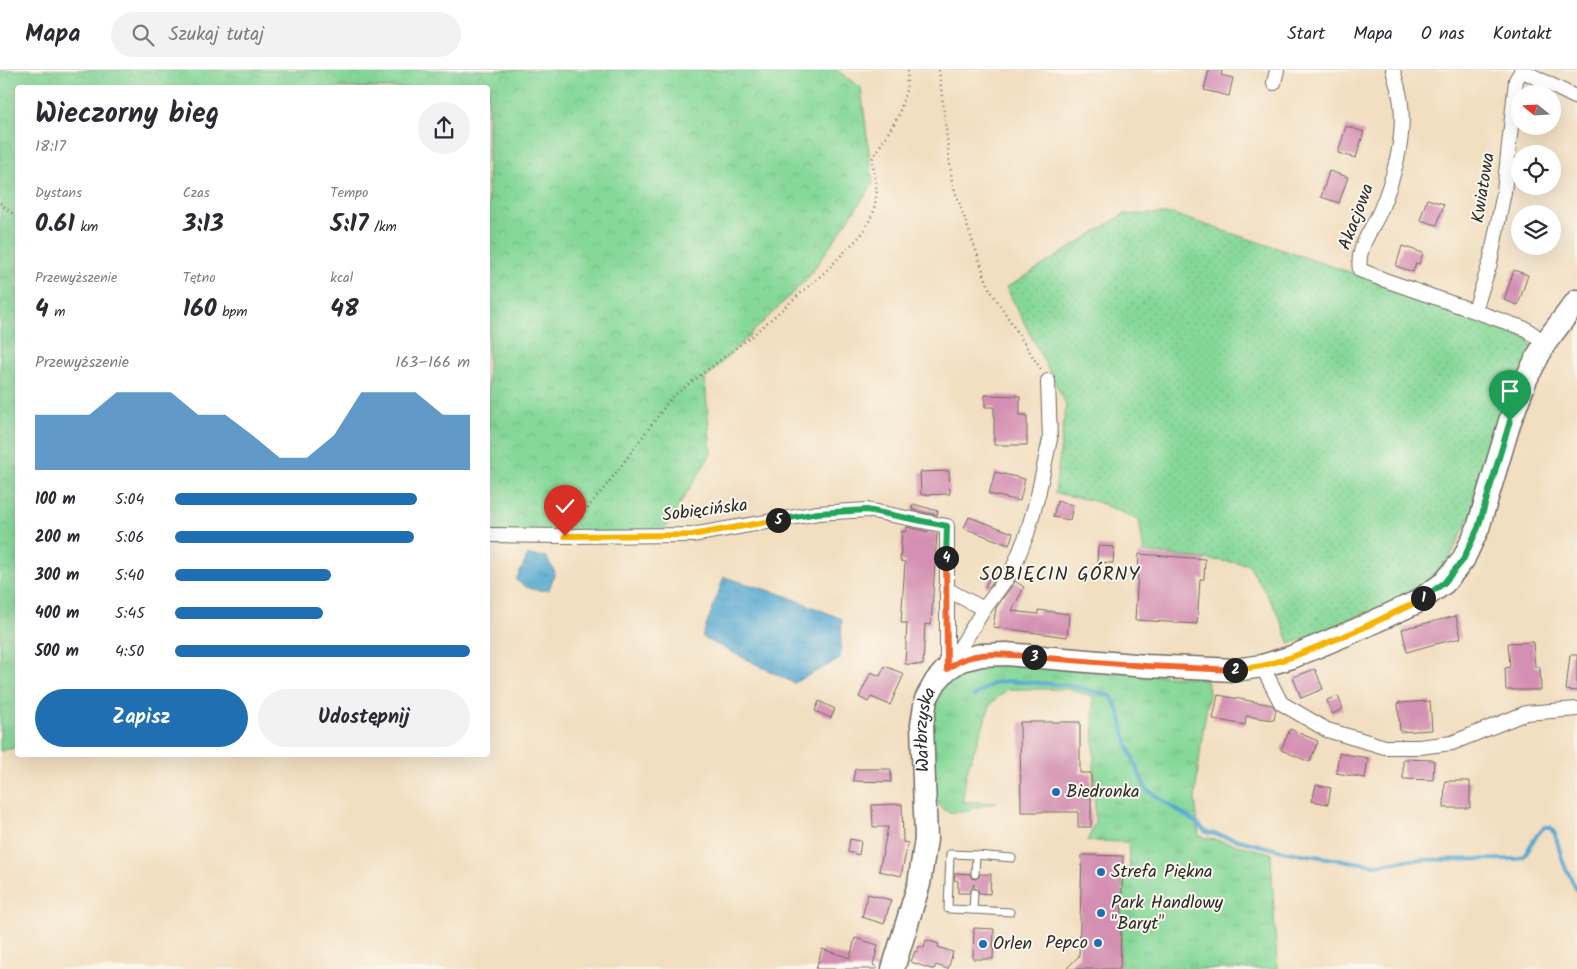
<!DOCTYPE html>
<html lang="pl">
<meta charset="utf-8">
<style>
:root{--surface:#fff;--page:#f2f2f3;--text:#2b2b33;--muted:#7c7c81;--line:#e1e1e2;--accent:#1f6fb2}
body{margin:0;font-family:Kalam,sans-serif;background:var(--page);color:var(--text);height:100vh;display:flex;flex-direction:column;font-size:19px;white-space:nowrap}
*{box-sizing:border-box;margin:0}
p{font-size:16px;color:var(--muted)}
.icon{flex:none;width:28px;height:28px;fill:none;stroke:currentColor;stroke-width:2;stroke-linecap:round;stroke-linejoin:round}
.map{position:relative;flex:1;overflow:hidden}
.side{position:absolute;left:15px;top:15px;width:475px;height:672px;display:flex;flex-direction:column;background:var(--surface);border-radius:5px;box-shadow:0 5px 20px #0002}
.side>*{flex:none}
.needle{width:32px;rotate:288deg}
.buttons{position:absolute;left:1511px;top:15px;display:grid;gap:10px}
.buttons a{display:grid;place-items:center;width:50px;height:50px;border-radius:50%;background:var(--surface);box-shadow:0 5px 20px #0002;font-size:25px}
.pin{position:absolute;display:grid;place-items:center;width:42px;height:42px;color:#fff;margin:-51px -21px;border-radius:50% 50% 50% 0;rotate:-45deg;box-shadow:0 0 5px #0007}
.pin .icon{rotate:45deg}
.km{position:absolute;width:25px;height:25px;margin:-12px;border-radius:50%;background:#222;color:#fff;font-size:14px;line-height:25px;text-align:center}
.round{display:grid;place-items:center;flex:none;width:52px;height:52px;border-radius:26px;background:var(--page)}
.head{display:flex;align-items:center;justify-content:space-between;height:85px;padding:0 20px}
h1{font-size:28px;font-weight:700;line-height:38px}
.figures{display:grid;grid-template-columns:repeat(3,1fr);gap:8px;height:85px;padding:5px 20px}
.figures div{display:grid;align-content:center}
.figures b{font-size:25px;font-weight:700}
.figures small{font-size:14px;font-weight:400}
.figures p{font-size:14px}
.chart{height:140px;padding:10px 20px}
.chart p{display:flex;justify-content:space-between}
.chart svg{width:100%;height:90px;margin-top:5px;fill:var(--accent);opacity:.7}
.button{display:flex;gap:10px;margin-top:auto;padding:10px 20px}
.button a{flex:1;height:58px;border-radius:30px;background:var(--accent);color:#fff;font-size:20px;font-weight:700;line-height:58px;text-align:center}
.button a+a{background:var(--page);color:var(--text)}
ul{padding:0 20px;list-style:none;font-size:16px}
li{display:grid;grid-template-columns:80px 60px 1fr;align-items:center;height:38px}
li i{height:12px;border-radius:6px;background:var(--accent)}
header{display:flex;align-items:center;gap:30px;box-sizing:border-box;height:70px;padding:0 25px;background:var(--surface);border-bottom:1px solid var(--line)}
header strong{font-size:24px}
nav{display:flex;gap:28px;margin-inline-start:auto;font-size:18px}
.search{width:350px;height:45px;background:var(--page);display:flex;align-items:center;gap:12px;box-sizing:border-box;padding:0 18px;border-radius:28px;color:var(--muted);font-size:19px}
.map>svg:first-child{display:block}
.grass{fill:url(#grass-tufts);stroke:#588262}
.park{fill:url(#park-crowns);stroke:#588262}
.garden{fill:url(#garden-dots);stroke:#588262}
.water{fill:url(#water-ripples);stroke:#3f697d}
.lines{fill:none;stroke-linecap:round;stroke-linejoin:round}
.stream{stroke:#53a7cf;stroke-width:4}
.building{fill:#d490b2}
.lane-casing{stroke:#716a5f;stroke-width:9}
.street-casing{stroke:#716a5f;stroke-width:16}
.primary-casing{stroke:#716a5f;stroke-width:25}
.path{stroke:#716a5f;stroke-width:2.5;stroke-dasharray:1 4;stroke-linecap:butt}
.lane{stroke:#fff;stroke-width:7}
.street{stroke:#fff;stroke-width:14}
.primary{stroke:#fff;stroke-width:22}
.split-1-casing{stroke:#fff;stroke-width:10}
.split-2-casing{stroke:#fff;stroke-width:10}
.split-3-casing{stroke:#fff;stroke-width:10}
.split-4-casing{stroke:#fff;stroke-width:10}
.split-5-casing{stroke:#fff;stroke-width:10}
.split-6-casing{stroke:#fff;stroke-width:10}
.split-1{stroke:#22a559;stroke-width:6}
.split-2{stroke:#f5b400;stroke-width:6}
.split-3{stroke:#f0652b;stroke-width:6}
.split-4{stroke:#f0652b;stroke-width:6}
.split-5{stroke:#22a559;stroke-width:6}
.split-6{stroke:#f5b400;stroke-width:6}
.poi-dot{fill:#1f6fb2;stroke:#fbf7ec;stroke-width:2}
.labels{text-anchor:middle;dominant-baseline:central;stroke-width:4;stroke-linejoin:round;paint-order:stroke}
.street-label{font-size:18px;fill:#2b2b2b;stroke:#fbf7ec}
.poi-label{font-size:18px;fill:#2b2b2b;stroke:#fbf7ec;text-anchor:start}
.neighbourhood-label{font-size:19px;letter-spacing:1px;fill:#2b2b2b;stroke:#fbf7ec}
</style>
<header>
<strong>Mapa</strong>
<div class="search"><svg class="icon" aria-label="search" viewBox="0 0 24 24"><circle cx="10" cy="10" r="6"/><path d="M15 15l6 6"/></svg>Szukaj tutaj</div>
<nav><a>Start</a><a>Mapa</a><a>O nas</a><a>Kontakt</a></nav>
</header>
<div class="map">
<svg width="1577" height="899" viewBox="0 0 1577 899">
<defs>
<pattern id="grass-tufts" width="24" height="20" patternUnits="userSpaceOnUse" patternTransform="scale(1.25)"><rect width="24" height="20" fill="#86d899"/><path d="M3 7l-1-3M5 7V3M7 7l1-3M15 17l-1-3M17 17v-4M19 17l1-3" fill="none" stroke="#74ba84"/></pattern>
<pattern id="park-crowns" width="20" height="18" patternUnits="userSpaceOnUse" patternTransform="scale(1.25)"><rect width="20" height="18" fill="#86d899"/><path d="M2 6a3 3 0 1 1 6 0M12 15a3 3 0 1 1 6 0" fill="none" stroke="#74ba84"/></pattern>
<pattern id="garden-dots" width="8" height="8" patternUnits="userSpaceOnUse" patternTransform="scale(1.25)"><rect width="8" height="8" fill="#86d899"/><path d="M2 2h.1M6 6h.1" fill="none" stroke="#74ba84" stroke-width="1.8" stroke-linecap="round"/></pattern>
<pattern id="water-ripples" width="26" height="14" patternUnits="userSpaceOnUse" patternTransform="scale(1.25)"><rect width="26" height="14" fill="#53a7cf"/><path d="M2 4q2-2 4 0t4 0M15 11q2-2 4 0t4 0" fill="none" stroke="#4588a8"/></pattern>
</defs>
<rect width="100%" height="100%" fill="#fbf7ec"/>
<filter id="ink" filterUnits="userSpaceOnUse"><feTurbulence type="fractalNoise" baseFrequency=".02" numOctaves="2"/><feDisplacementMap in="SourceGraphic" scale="10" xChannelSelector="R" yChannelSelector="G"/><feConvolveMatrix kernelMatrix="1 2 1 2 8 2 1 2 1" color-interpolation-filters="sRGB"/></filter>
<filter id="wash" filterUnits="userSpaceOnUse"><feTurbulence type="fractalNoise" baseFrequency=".0096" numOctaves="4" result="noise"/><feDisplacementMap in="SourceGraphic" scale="20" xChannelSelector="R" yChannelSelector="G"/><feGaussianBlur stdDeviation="1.12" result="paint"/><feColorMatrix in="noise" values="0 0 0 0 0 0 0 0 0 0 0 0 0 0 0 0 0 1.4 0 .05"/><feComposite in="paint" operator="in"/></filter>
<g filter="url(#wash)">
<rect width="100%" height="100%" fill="#f2dec0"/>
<path class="grass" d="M979,593L1199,608L1205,610L1208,615L1209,624L1202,666L1195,727L1199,766L1271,783L1277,899H1120L1123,800L1130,798L1128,772L1087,771L1095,753L1093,626L1067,619H1008L991,633L967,701L962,732H997L988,735L972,738L970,741C955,742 946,746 937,732L930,659L940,618L956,602Z"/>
<path class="park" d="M0,0H837L861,18L873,114L807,209L705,309L711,384L659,468L488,462V18H18V677L0,681Z"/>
<path class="garden" d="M1124,144H1173L1407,221L1528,268L1533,279L1474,439L1449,489L1415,523L1290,574L1277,542L1248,494L1144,482L1139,450L1095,431L1055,423L1066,334L1006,217L1013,214Z"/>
<g class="water">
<path d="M528,485L546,487L555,502L549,520C535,521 527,519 516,510Z"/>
<path d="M724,507L784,525L842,549L840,589L794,613L702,567Z"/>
</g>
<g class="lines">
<path class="stream" d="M974,626L994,613L1005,611L1069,615L1111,626L1120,644L1126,670L1137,699L1146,719L1195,752L1206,762L1287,782L1375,795L1407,790L1516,789L1524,786L1537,765L1544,757H1550L1555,764L1563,792L1577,821"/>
</g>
<g id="blocks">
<g class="building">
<path d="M1209,0H1222L1221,5L1233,8L1229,26L1204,20Z"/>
<path d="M1346,56L1364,62L1356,88L1338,83Z"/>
<path d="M1329,101L1348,107L1339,133L1321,127Z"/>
<path d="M1427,129L1444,134L1437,155L1420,150Z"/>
<path d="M1402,176L1423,183L1419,194L1416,193L1413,202L1396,196Z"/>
<path d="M1514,200L1528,205L1518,235L1504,230Z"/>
<path d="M985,325L1020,326V345H1027V375H994V337H985Z"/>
<path d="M949,401L950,424L921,425L920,402Z"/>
<path d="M995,402L1025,409L1020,431L989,424Z"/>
<path d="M1057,431L1073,435L1070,450L1053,447Z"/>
<path d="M913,434L938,441L937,445L912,440Z"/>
<path d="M969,447L1013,463L1009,475L964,458Z"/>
<path d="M907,457L937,464L931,555L925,554L923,595L905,594L907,553H901L905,492L900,491L902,461L905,462Z"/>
<path d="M1098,476L1114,477L1113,493L1097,492Z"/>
<path d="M1139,484L1205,489L1204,509H1200L1197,554L1135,550Z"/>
<path d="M996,498L1001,501L989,518L985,516Z"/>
<path d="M1015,511L1024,517L1012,541L1038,544V540L1069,544L1067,567L993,557L996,538Z"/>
<path d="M1456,546L1461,568L1431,575L1407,582L1402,559Z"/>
<path d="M1533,572L1535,597H1540L1541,620H1506L1505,598L1510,597L1508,573Z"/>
<path d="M1570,585H1577V621L1566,620Z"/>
<path d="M885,596L904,604L890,635L871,627L868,632L859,627L871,602L880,606Z"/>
<path d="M1315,599L1323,619L1301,628L1293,607Z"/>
<path d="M1218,625L1272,635L1276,640L1274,650L1246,646L1245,655L1213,649Z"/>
<path d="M1338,626L1343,639L1332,644L1327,630Z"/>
<path d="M819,631L835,639L831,648L815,641Z"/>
<path d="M1430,631L1432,660L1400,662L1398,633Z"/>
<path d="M1020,652H1080V703H1091V757H1078V742H1021Z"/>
<path d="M1290,659L1318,671L1310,692L1281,680Z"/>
<path d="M1339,683L1368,688L1365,708L1336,703Z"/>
<path d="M1403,689L1434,690L1433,710L1403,709Z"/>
<path d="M855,699H891V712L853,711Z"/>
<path d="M1445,711H1470V738H1444Z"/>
<path d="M1316,715L1331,718L1328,734L1312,731Z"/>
<path d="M902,734L903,772L908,773L901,806L879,801L888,757H873L872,735Z"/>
<path d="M850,769L861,771L859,785L848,782Z"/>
<path d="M1082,785L1123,786L1120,899H1066L1079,886Z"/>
<path d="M955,803L970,804L972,808L975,809L979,807L980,804H991L990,824L979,823L978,820L974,818V814L969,823H958V811L954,810Z"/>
<path d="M868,824L891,830L884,854L862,847Z"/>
<path d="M974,858L994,859L993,889H973Z"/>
<path d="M855,868L878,875L873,895L877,897V899H816L822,879L850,888Z"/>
<path d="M926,870L939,874L938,877L953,882L948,899L936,895L934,899H931L911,892L915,881L917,882L919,876L924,878Z"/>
</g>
</g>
</g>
<g filter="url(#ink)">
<use href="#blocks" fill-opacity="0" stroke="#716a5f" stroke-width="1"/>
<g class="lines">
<defs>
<g id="lane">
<path d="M975,804L976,785L1012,788"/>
<path d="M974,823L973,840L1010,842"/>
<path d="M973,840L948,839L950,784L976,785"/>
</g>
<g id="street">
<path d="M1393,0C1396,11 1400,23 1401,34C1405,69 1394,107 1381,139C1373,159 1356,177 1360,200L1382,209L1526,259L1545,273"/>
<path d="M1521,0L1577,28"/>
<path d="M1274,13L1277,0"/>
<path d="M1475,240L1490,193L1504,122L1516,10L1522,0"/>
<path d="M488,465L565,466L692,465L818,443L867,440L947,456V599"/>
<path d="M946,519L984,539"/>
<path d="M950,594L984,539L1012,501L1027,464L1038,425L1050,369L1048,311"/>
<path d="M1262,596L1281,633L1327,660L1385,677H1419L1452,673L1526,643L1577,639"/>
</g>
<g id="primary">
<path id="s1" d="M893,899L919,814L926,769L922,655L926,629L936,611L947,599L961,590L981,585L1006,584L1146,596L1235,600L1262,596L1292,587L1354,561L1417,532L1444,513L1463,490L1478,458L1510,351L1526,309L1545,273L1577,231"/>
</g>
</defs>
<use href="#lane" class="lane-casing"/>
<use href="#street" class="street-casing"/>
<use href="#primary" class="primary-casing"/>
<g class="path">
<path d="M939,0L952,112L989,218L1042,301"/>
<path d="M0,133L18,148"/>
<path d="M575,454L615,404L672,327L753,265L825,202L863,163L874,141L877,120L872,89L898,47L906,20L908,0"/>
</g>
<use href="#lane" class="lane"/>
<use href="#street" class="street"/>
<use href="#primary" class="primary"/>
</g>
</g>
<g class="lines" filter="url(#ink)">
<defs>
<path id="split-1" d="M1423,528L1444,513L1463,490L1478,458L1510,351"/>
<path id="split-2" d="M1235,600L1262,596L1292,587L1354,562L1417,532L1423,528"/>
<path id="split-3" d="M1034,587L1146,596L1235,600"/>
<path id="split-4" d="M946,488L947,599C951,597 955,593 960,591C982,580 1011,585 1034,587"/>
<path id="split-5" d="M778,450L818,443L867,440L947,456L946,488"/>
<path id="split-6" d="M565,466L692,465L778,450"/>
</defs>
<use href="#split-1" class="split-1-casing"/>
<use href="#split-2" class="split-2-casing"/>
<use href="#split-3" class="split-3-casing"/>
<use href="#split-4" class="split-4-casing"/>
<use href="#split-5" class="split-5-casing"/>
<use href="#split-6" class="split-6-casing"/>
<use href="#split-1" class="split-1"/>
<use href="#split-2" class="split-2"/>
<use href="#split-3" class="split-3"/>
<use href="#split-4" class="split-4"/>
<use href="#split-5" class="split-5"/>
<use href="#split-6" class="split-6"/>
</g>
<g class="poi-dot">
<circle cx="1056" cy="722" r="5"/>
<circle cx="1101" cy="802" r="5"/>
<circle cx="1101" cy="843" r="5"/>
<circle cx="1098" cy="873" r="5"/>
<circle cx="983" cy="874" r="5"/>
</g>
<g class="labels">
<g class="street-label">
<text transform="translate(1484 118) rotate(-81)">Kwiatowa</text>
<text transform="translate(1357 147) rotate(-69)">Akacjowa</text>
<text transform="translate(705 441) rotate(-7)">Sobięcińska</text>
<text stroke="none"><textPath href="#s1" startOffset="244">Wałbrzyska</textPath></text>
</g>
<g class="poi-label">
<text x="1066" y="722">Biedronka</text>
<text x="1111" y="802">Strefa Piękna</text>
<text x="1111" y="833">Park Handlowy<tspan x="1111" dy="21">"Baryt"</tspan></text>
<text x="1088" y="873" text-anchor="end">Pepco</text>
<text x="993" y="874">Orlen</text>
</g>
<g class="neighbourhood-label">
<text x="1060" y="505">SOBIĘCIN GÓRNY</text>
</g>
</g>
</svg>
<div class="buttons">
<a><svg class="needle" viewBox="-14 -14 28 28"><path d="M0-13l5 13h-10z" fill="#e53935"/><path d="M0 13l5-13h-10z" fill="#7c7c81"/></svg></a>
<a><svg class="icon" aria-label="locate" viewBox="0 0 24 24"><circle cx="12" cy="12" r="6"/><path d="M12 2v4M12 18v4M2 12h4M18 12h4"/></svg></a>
<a><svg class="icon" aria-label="layers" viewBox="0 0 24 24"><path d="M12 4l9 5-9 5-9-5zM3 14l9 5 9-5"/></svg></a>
</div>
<div class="pin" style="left:1510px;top:351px;background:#1e9e55"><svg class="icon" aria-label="arrive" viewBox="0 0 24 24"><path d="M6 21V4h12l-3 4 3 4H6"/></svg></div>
<div class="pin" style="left:565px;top:466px;background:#d93025"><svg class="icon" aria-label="check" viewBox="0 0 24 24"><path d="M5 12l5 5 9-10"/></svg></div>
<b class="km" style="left:1423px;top:528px">1</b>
<b class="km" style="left:1235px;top:600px">2</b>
<b class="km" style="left:1034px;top:587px">3</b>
<b class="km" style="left:946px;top:488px">4</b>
<b class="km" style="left:778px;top:450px">5</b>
<section class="side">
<div class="head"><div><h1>Wieczorny bieg</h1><p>18:17</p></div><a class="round"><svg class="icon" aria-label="share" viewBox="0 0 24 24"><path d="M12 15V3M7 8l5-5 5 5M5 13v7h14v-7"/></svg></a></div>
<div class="figures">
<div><p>Dystans</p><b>0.61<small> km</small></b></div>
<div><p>Czas</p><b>3:13</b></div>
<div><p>Tempo</p><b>5:17<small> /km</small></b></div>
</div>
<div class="figures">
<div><p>Przewyższenie</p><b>4<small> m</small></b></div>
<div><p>Tętno</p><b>160<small> bpm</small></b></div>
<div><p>kcal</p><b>48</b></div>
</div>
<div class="chart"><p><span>Przewyższenie</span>163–166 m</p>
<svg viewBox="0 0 160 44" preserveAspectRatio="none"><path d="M0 44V17L10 17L20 17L30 6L40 6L50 6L60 17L70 17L80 27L90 38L100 38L110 27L120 6L130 6L140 6L150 17L160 17V44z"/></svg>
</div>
<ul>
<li><b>100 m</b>5:04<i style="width:82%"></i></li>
<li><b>200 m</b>5:06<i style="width:81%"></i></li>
<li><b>300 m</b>5:40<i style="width:53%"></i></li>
<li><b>400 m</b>5:45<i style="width:50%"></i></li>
<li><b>500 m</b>4:50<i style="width:100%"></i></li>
</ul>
<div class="button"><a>Zapisz</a><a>Udostępnij</a></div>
</section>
</div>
